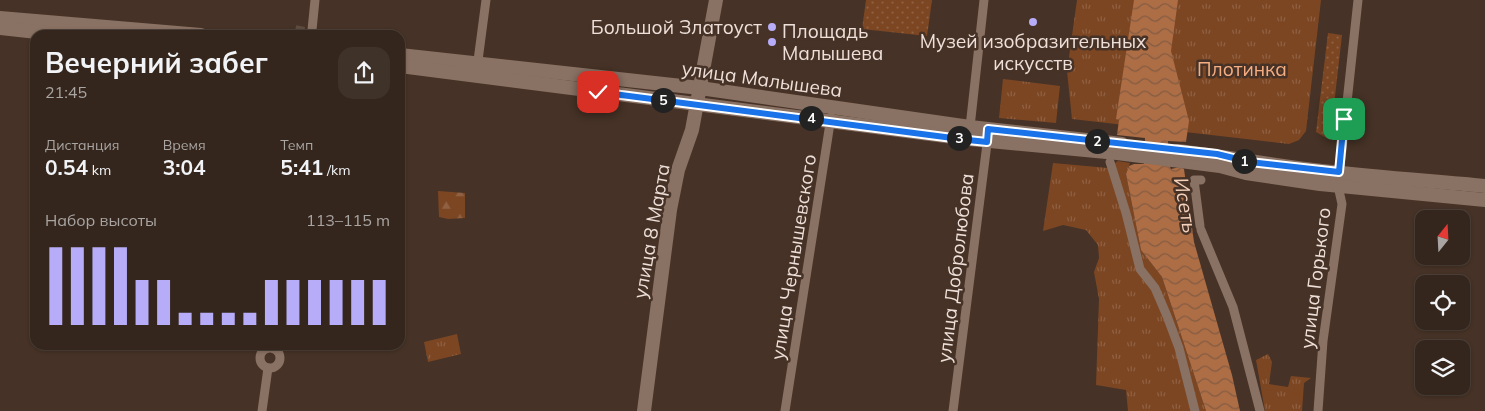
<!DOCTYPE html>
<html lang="ru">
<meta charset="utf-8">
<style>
:root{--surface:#34261c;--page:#3f3229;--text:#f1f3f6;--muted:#a9a5a3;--line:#4e433b;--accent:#b6acf8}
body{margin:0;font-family:Mulish,sans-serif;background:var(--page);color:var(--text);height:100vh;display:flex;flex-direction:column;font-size:19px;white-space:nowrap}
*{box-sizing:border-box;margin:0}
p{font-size:16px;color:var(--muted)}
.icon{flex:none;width:28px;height:28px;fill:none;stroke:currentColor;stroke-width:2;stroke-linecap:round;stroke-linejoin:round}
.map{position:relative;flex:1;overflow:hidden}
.drawer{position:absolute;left:30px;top:30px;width:375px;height:320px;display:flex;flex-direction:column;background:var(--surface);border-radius:15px;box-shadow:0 1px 4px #0004,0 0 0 1px var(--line)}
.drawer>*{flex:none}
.needle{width:32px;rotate:18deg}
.tools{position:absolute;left:1415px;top:210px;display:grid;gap:10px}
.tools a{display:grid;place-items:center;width:55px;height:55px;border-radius:10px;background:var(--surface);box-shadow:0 1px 4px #0004,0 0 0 1px var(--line);font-size:25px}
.pin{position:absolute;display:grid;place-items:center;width:42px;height:42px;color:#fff;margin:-21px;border-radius:10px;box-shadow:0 2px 8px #0006}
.km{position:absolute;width:25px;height:25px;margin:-12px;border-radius:50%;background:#222;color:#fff;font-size:14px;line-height:25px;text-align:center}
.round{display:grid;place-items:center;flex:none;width:52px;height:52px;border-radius:15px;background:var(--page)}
.summary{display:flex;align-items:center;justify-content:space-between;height:85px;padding:0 15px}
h1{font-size:28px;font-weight:700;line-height:38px}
.stats{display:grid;grid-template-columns:repeat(3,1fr);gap:8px;height:85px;padding:5px 15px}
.stats div{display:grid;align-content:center}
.stats b{font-size:21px;font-weight:700}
.stats small{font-size:14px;font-weight:400}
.stats p{font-size:14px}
.chart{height:140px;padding:10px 15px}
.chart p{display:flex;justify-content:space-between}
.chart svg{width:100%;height:90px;margin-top:5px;stroke:var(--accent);stroke-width:6}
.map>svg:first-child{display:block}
.grass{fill:url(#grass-dots)}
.forest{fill:url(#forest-firs)}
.park{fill:url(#park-tufts)}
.water{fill:url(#water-waves)}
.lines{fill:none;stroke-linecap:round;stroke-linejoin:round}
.street-tunnel{stroke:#5f4c41;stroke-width:9;stroke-dasharray:9 4.5;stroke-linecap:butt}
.street{stroke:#897163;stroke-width:9}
.secondary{stroke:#897163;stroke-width:14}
.route-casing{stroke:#fff;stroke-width:10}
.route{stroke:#1a73e8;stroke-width:6}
.poi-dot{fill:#b6acf8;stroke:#463226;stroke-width:2}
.labels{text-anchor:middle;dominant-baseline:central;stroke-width:5;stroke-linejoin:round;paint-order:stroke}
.poi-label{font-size:19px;fill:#eee0d9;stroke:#463226;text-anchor:end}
.park-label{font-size:19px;fill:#f5ad82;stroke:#463226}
.street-label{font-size:19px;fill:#eee0d9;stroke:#463226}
.water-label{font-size:20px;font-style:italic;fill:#f5d0ba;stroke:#463226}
</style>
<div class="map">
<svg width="1485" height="411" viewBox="0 0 1485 411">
<defs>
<pattern id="grass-dots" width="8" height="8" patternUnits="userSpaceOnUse" patternTransform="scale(1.25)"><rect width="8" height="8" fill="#7c4623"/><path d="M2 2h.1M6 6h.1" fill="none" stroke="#8f6042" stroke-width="1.8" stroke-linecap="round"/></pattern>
<pattern id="forest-firs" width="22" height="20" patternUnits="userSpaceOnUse" patternTransform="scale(1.25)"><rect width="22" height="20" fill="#7c4623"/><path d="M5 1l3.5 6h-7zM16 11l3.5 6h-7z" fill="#8f6042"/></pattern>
<pattern id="park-tufts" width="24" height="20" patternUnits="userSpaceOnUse" patternTransform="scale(1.25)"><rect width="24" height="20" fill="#7c4623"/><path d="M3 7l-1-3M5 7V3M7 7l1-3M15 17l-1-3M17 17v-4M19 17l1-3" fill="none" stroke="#8f6042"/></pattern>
<pattern id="water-waves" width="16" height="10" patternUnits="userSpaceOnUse" patternTransform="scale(1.25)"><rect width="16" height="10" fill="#ad6d45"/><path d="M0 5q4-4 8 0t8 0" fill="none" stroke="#845c43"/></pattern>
</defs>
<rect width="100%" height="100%" fill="#463226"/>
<g class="grass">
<path d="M866,0H932L927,36L862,29Z"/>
<path d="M1328,33L1342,35L1330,140L1316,132Z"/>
</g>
<path class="forest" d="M438,191L465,193V218L448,219L439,217Z"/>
<g class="park">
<path d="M1077,0H1321L1306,131L1299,140L1289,144L1072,119L1067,71Z"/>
<path d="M1003,79L1060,86L1056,123L999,118Z"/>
<path d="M1118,161L1130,163L1126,174L1141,250L1162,277L1206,411H1128L1126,390L1096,385L1099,299L1094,272L1099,258L1098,245L1086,230L1063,225L1043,231L1053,163L1108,168Z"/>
<path d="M457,334L461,354L428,362L424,342Z"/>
<path d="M1268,354L1272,362L1269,384L1288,387L1291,376L1311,378L1304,383L1302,411H1265L1256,360Z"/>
</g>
<path class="water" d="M1134,0H1178L1171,51L1189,121L1186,142L1168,141L1169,165L1171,169L1180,167L1184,169L1194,242L1232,375L1240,411H1206L1162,277L1141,250L1126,174L1129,166L1134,164H1144L1145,138L1117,135L1119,120L1116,119Z"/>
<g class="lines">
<path class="street-tunnel" d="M299,35L301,24"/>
<g class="street">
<path d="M312,30L315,0"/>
<path d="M477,68L486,0"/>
<path d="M970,127L984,0"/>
<path d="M1110,162L1126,213L1140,269L1155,288L1167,316L1179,348L1195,411"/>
<path d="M1200,226L1194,180H1201"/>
<path d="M1201,230L1233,307L1260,411"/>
<circle cx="270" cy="358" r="10"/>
<path d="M262,411L268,368"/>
<path d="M785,411L831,117"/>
<path d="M953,411L988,136"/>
<path d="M1318,411L1323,341L1342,204L1338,186L1358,0"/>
</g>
<g class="secondary">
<path d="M0,18L201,35"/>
<path d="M0,28L64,35"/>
<path d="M400,55L700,88L970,127L1122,144"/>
<path d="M400,66L969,139L1117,153L1220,166L1246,173L1320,184L1485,200"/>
<path d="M1178,151C1226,157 1273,165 1322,171C1376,177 1431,181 1485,186"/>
<path d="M644,411L670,210L678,170L692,130L716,0"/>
</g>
</g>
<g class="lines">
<defs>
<path id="route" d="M598,92L968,140L987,142L988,129L1217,154L1250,162L1339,172L1344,119"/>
</defs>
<use href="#route" class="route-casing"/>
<use href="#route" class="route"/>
</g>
<g class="poi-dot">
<circle cx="1033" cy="22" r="5"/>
<circle cx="772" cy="27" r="5"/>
<circle cx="772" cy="42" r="5"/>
</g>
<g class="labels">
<g class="poi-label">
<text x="762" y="27">Большой Златоуст</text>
<text x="782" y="31" text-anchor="start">Площадь<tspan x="782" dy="22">Малышева</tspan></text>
<text x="1033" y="41" text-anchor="middle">Музей изобразительных<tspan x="1033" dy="22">искусств</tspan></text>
</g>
<g class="park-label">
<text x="1242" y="69">Плотинка</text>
</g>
<g class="street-label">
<text transform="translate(762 79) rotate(8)">улица Малышева</text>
<text transform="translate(651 231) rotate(-80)">улица 8 Марта</text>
<text transform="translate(793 257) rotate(-81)">улица Чернышевского</text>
<text transform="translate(955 268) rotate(-83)">улица Добролюбова</text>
<text transform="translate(1315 278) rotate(-83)">улица Горького</text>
</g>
<g class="water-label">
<text transform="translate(1186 205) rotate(80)">Исеть</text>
</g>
</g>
</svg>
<div class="tools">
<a><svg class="needle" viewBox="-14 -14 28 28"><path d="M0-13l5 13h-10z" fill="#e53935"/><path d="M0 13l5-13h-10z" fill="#a9a5a3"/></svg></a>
<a><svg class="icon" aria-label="locate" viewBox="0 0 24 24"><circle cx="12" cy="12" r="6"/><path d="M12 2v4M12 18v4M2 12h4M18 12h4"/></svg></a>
<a><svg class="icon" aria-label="layers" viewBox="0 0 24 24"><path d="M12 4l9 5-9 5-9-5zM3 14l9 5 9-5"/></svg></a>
</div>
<div class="pin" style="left:1344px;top:119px;background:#1e9e55"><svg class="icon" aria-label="arrive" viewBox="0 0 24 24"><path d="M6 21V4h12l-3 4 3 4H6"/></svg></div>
<div class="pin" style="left:598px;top:92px;background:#d93025"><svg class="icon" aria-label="check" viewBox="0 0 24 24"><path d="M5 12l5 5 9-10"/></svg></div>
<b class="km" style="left:1244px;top:161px">1</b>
<b class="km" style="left:1097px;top:141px">2</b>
<b class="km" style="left:959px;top:138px">3</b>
<b class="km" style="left:811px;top:118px">4</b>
<b class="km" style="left:663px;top:100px">5</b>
<section class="drawer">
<div class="summary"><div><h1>Вечерний забег</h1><p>21:45</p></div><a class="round"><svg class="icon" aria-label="share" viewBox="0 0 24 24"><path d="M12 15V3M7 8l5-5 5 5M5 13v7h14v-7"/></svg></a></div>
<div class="stats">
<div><p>Дистанция</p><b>0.54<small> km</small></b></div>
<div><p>Время</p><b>3:04</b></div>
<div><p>Темп</p><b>5:41<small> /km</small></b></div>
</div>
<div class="chart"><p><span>Набор высоты</span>113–115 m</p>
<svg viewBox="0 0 160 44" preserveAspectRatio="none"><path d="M5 44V6M15 44V6M25 44V6M35 44V6M45 44V22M55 44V22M65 44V38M75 44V38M85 44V38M95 44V38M105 44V22M115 44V22M125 44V22M135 44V22M145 44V22M155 44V22"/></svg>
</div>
</section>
</div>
